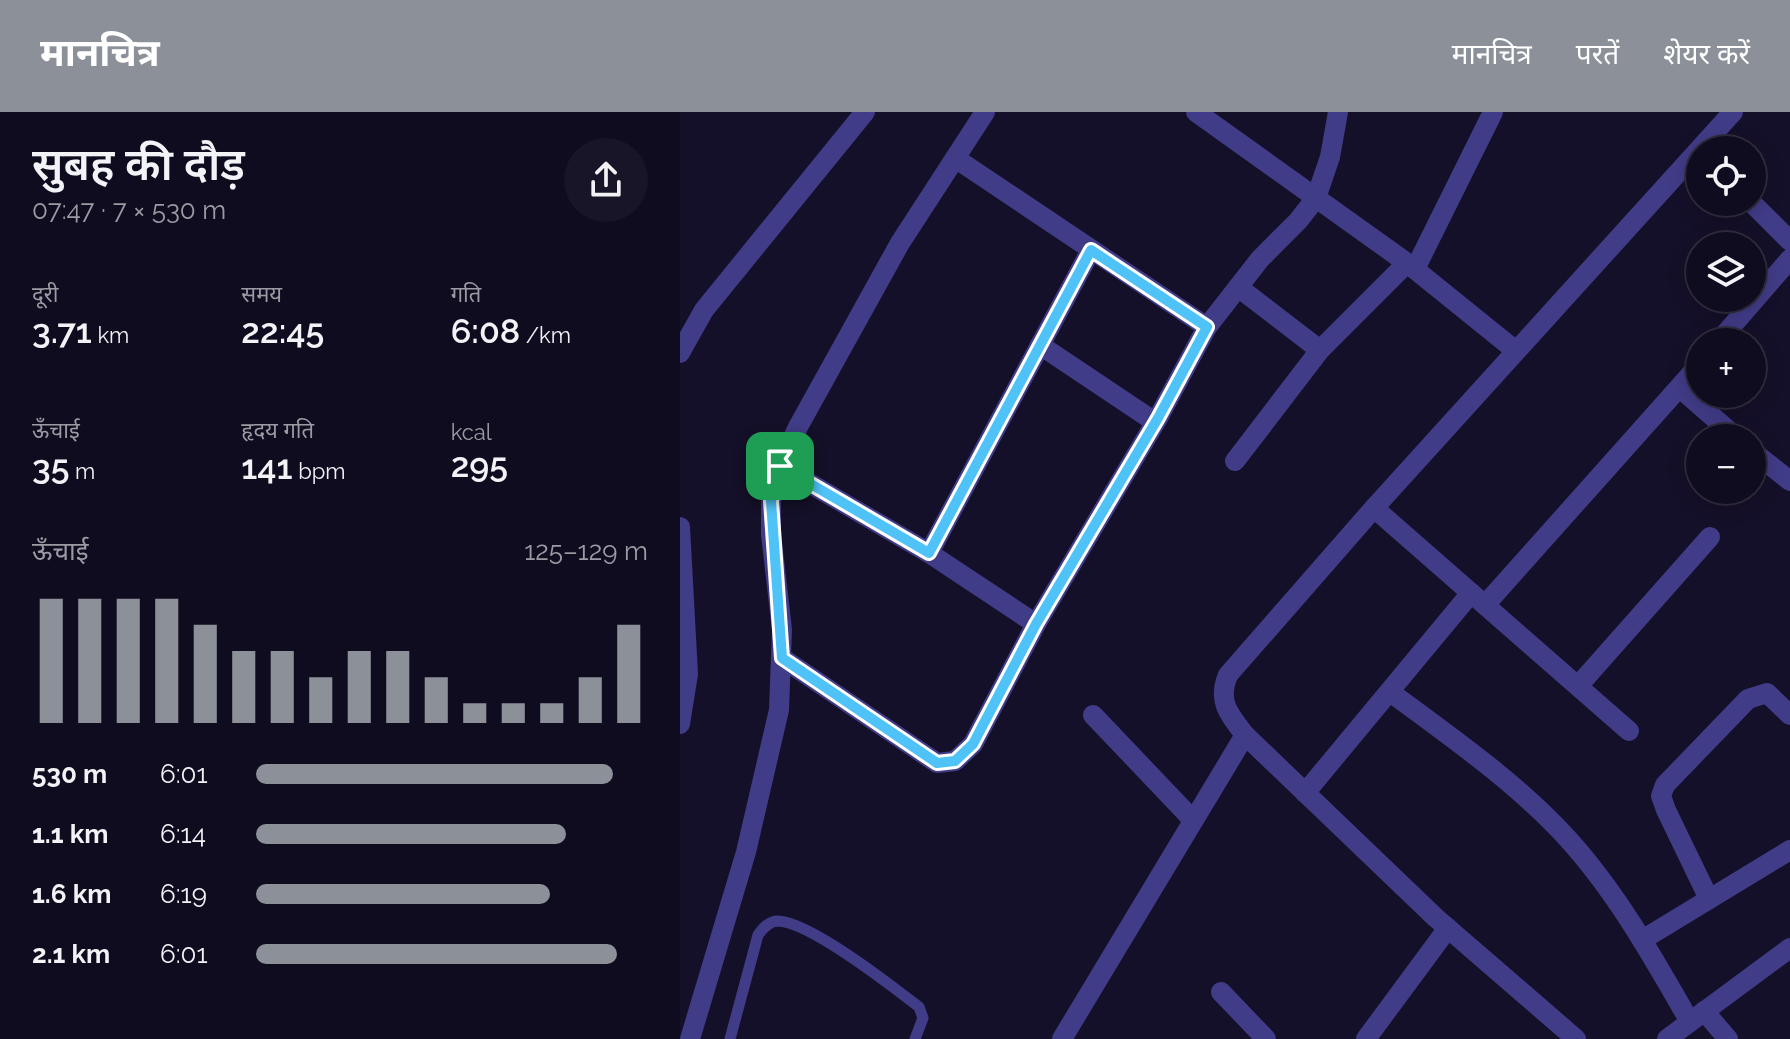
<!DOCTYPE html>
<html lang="hi">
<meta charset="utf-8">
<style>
:root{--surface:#100c1f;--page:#191528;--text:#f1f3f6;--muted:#9c9ba4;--line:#302c3d;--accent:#8c9099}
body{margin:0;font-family:Raleway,"Noto Sans Devanagari",sans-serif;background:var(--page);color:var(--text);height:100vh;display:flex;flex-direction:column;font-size:30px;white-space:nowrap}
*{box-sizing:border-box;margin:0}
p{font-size:26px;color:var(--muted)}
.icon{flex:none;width:44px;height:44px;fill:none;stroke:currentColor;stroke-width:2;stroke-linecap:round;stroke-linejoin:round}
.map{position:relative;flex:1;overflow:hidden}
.details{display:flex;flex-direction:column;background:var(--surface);width:680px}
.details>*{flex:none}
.tools{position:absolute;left:1006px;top:24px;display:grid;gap:16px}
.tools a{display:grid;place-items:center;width:80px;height:80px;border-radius:50%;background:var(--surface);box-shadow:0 4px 20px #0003,0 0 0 2px var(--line);font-size:40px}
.pin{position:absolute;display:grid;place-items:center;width:68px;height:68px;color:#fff;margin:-34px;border-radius:16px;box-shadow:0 4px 12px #0006}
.round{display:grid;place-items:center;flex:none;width:84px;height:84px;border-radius:42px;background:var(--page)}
.overview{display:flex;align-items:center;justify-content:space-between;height:136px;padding:0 32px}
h1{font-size:44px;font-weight:600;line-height:60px}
.metrics{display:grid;grid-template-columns:repeat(3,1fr);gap:12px;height:136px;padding:8px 32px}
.metrics div{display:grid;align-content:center}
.metrics b{font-size:34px;font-weight:600}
.metrics small{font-size:22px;font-weight:400}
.metrics p{font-size:22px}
.chart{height:224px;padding:16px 32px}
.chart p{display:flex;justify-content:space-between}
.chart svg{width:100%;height:144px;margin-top:8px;stroke:var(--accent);stroke-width:6}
ul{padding:0 32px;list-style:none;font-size:26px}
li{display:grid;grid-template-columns:128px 96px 1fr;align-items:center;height:60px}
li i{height:20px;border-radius:10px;background:var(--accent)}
header{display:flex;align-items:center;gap:48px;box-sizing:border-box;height:112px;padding:0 40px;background:var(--accent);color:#fff}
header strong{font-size:38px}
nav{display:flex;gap:44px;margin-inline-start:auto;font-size:28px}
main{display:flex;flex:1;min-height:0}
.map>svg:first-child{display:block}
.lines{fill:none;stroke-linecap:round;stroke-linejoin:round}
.lane{stroke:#413c87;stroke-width:11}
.street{stroke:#413c87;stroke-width:20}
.route-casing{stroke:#fff;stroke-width:16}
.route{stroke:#4fc3f7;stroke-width:10}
</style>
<header>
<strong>मानचित्र</strong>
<nav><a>मानचित्र</a><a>परतें</a><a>शेयर करें</a></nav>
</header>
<main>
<section class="details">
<div class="overview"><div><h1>सुबह की दौड़</h1><p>07:47 · 7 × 530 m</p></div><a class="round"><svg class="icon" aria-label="share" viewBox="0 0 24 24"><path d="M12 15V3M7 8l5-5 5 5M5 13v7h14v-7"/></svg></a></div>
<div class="metrics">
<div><p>दूरी</p><b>3.71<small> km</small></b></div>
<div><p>समय</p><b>22:45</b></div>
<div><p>गति</p><b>6:08<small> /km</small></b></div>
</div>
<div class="metrics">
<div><p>ऊँचाई</p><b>35<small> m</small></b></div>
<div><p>हृदय गति</p><b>141<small> bpm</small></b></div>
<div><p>kcal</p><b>295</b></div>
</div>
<div class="chart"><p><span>ऊँचाई</span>125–129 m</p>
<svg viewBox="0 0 160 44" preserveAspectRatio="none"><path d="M5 44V6M15 44V6M25 44V6M35 44V6M45 44V14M55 44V22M65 44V22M75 44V30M85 44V22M95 44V22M105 44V30M115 44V38M125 44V38M135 44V38M145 44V30M155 44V14"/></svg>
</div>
<ul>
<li><b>530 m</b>6:01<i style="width:91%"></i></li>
<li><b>1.1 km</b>6:14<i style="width:79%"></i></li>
<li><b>1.6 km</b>6:19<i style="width:75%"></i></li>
<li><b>2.1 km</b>6:01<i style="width:92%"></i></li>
</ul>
</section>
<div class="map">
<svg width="1110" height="927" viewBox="0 0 1110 927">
<rect width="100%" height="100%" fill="#151029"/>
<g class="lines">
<path class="lane" d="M50,927L78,823C83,816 89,809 98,809C130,810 212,874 239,895L243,906L235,927"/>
<g class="street">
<path d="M516,0L727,151L836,239"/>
<path d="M275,46L527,215"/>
<path d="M1071,90L1110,129"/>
<path d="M735,157L813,0"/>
<path d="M558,175L640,238"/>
<path d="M1038,230L1110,147"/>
<path d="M360,233L475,310"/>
<path d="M0,241L24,198L185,0"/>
<path d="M1000,276L1057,326"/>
<path d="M1072,339L1110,369"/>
<path d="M555,349L640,238L727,151"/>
<path d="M100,354L249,441L356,512"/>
<path d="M694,396L949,619"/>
<path d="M0,415L8,562L0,612"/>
<path d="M249,441L411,138"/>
<path d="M805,493L1020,252"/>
<path d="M102,546L257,651L275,649L293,632L356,512L478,306L527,215L580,147L618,109L636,86L650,45L658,0"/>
<path d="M898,574L1030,425"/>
<path d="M710,580C771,625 837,671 888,727C937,781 974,847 1010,910"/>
<path d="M413,603L513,708"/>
<path d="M625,681L791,481"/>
<path d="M1029,787L986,698L981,684L985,673L1068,587L1087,581L1110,603"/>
<path d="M962,828L1110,738"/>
<path d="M541,880L586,927"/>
<path d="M1024,899L1048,927"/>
<path d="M10,927L66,740L99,598L102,518L91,422V389L100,354L118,315L220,131L305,0"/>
<path d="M382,927L565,623"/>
<path d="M686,927L768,816"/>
<path d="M896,927L756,806L565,623C549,603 537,589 548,563L694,396L1053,0"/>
<path d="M987,927L1110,836"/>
</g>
</g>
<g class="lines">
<defs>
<path id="route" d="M411,138L527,215L478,306L356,512L293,632L275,649L257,651L102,546L91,389L100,354L249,441Z"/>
</defs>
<use href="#route" class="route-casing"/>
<use href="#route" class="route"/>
</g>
</svg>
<div class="tools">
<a><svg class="icon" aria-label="locate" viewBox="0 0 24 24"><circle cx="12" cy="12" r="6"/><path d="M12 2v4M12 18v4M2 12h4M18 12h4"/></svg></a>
<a><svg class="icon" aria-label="layers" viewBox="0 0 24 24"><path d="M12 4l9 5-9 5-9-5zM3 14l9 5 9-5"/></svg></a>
<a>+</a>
<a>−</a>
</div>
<div class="pin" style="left:100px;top:354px;background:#1e9e55"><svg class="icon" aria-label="arrive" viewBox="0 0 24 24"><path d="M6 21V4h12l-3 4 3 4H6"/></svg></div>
</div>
</main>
